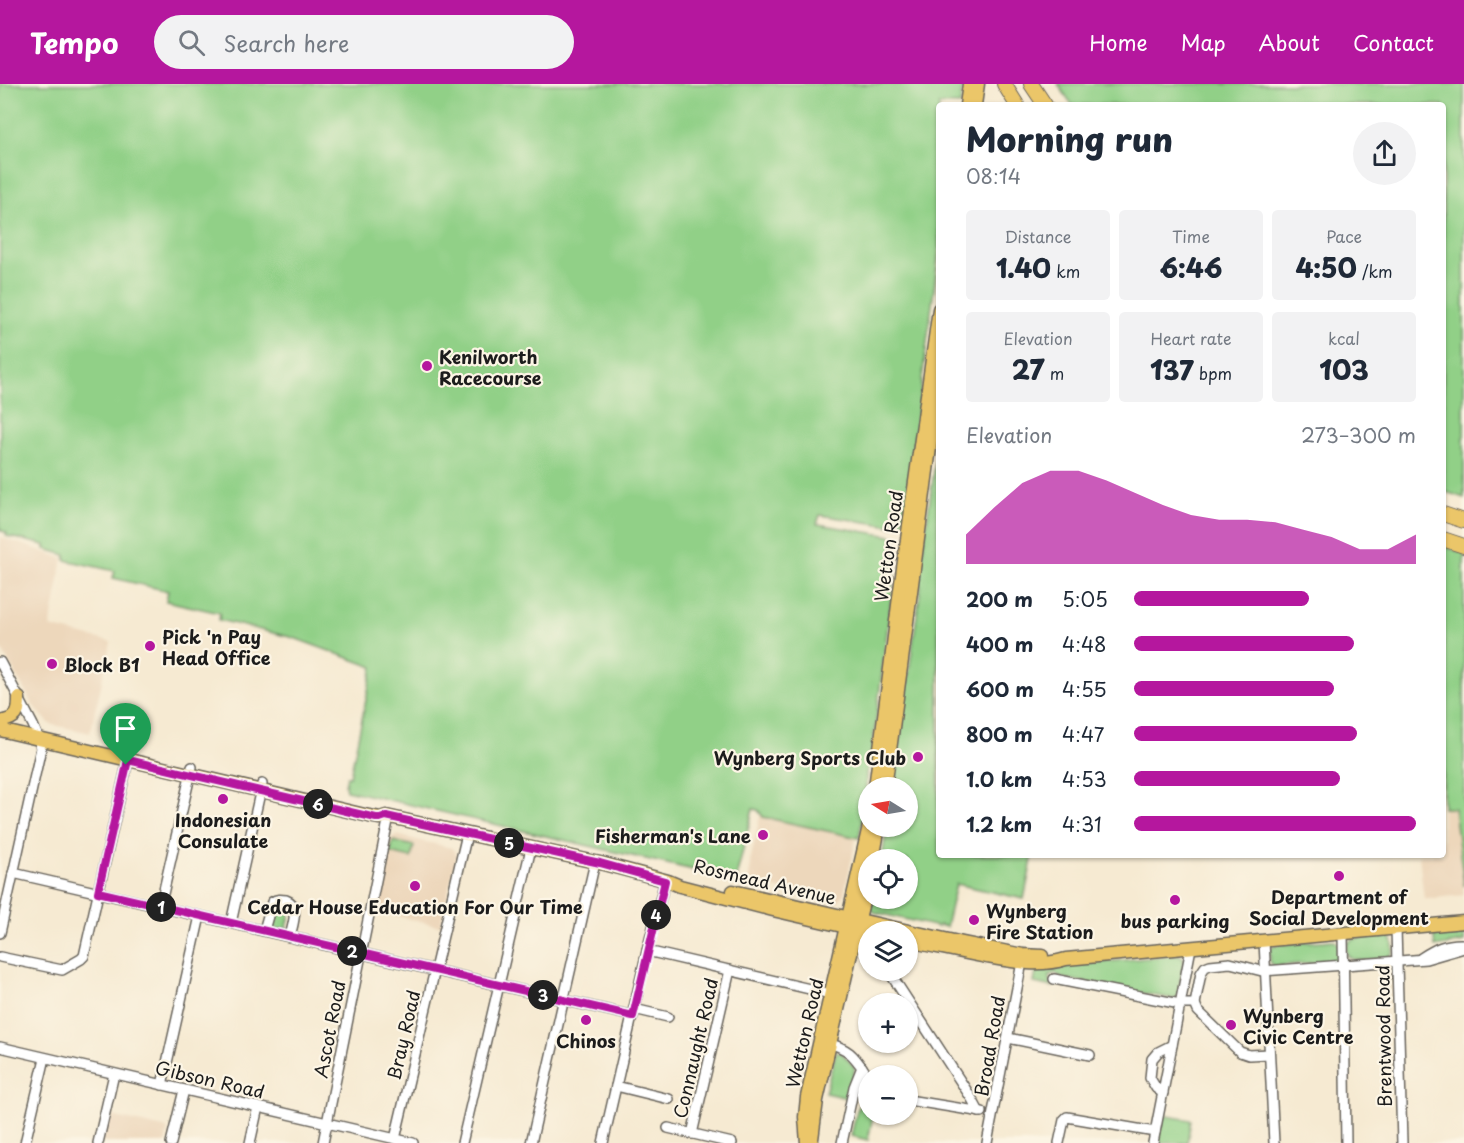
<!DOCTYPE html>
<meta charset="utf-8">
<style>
:root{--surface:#fff;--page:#f2f2f3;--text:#1f2937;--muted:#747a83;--accent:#b5179e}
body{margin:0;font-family:"Playpen Sans",sans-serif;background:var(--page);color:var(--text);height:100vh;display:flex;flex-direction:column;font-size:22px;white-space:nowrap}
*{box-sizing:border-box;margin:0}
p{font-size:20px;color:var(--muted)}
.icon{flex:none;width:33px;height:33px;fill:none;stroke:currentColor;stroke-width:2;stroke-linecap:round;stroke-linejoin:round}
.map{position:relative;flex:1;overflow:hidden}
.sheet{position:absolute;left:936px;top:18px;width:510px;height:756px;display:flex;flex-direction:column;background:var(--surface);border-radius:6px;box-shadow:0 2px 4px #0004}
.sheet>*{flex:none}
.needle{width:39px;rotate:281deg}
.buttons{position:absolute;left:858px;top:693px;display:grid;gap:12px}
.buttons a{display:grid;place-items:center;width:60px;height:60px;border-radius:50%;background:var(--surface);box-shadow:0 2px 4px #0004;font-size:30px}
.pin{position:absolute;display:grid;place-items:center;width:51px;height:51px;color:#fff;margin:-62px -26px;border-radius:50% 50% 50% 0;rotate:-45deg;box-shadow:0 0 6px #0007}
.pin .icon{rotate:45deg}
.km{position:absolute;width:30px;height:30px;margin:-15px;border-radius:50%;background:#222;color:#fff;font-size:16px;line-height:30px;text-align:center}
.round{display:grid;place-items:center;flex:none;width:63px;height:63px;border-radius:32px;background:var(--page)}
.summary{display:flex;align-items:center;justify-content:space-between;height:102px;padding:0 30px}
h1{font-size:33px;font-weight:800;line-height:45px}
.metrics{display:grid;grid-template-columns:repeat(3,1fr);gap:9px;height:102px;padding:6px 30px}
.metrics div{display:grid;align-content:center;border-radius:6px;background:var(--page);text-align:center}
.metrics b{font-size:26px;font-weight:800}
.metrics small{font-size:16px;font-weight:400}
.metrics p{font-size:16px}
.chart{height:168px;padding:12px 30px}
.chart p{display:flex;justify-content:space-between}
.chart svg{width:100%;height:108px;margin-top:6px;fill:var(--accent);opacity:.7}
ul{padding:0 30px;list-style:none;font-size:20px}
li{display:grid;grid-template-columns:96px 72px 1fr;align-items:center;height:45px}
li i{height:15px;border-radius:8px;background:var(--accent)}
header{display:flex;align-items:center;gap:36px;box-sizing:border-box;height:84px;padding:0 30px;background:var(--accent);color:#fff}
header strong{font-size:28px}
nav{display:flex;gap:33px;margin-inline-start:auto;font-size:21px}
.search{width:420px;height:54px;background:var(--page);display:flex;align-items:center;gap:15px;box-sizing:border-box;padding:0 21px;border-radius:33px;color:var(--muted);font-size:22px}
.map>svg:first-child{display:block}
.built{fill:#edd7bb}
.green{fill:#91d087;stroke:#567652;stroke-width:1.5}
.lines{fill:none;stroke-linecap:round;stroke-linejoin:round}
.minor-casing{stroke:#68645c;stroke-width:12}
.major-casing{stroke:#68645c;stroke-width:15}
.highway-casing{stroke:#68645c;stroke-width:16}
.minor{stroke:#fff;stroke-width:9}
.major{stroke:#ebc669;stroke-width:12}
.highway{stroke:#ebc669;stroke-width:14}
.route-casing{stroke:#fff;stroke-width:12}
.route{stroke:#b5179e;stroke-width:8}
.poi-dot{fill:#b5179e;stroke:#fcf5e5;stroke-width:2}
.labels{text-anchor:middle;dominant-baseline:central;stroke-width:4.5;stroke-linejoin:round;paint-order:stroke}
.poi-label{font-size:18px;font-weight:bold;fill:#1c1c1c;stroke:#fcf5e5;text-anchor:start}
.street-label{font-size:18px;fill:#1c1c1c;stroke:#fcf5e5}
</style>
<header>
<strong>Tempo</strong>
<div class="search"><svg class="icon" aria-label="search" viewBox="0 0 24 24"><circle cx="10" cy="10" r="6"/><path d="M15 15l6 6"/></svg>Search here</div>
<nav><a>Home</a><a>Map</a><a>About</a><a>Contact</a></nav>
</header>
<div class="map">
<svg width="1464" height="1059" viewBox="0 0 1464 1059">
<rect width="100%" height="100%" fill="#fcf5e5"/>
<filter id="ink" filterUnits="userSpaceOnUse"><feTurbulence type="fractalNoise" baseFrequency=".0167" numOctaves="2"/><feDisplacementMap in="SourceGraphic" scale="12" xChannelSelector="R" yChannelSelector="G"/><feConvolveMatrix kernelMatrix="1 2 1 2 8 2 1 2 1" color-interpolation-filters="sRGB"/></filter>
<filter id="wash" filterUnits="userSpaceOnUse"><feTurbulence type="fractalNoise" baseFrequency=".008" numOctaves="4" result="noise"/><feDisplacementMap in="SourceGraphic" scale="24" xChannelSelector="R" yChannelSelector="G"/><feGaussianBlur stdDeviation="1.35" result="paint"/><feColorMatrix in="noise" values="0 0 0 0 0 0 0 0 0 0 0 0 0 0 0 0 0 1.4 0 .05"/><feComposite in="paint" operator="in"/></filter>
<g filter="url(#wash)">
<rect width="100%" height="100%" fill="#f6ead2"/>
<g class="built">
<path d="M0,453L63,474L50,543L111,558L90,649L50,640L32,620L0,562Z"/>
<path d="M1443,724H1454L1464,802V811L1424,815L1419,771H1443Z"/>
<path d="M760,732L856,754L844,810L838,818L748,798L751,781L750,778Z"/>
<path d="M396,751L452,764L457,771L440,842L375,827L389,755Z"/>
<path d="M108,1031L168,1045L165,1059H101Z"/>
</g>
<g class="green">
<path d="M0,0H963L960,21H939V168L903,439L892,442L820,431L817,440L891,452L895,454L898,459L871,676L866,689V713L859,754L763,733L758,726L753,725L738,786L737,796L346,706L345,701L347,692H350L373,583L294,554L219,536L220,529L166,517L168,507L113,494L115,487L65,476L66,471L45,465V461L6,452L7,449L0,446Z"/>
<path d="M1058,0H1464V414L1443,407V21H1072Z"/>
<path d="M939,351V771H1033L1024,815L956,800L946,843L939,841L938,843L874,828L870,823L872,815L908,814V776L882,775L887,743L908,742V704L893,703L921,502L918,501Z"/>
<path d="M1443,462L1464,469V802L1454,724H1443Z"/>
<path d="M393,757L414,762L411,774L390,769Z"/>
<path d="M279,819L288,821L291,825L287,844C279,848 275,846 269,840L274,821Z"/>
<path d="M1464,844V858L1435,863L1433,847Z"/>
<path d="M1387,851C1394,854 1393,861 1393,868L1390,872L1386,874C1375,875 1348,882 1346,867C1346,860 1348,858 1353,855Z"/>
<path d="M1333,856L1340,861V872L1335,877L1275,882L1270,879V864L1274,861Z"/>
<path d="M1179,871L1183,873L1184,876L1177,914L1174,915L1062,894L1055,889L1050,892L1049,895L1052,903L1034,899L1036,888L1040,884Z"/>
<path d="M836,968L842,969L855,984L848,1014L825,1009Z"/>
<path d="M858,1022L868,1025V1030L873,1031L868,1056L851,1052Z"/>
<path d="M1161,1031L1191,1036L1187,1059H1156Z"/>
</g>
</g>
<g filter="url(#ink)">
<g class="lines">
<defs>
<g id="minor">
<path d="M0,578L33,641L39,655L41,664L0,849"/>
<path d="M13,789L633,932"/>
<path d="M160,823L192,683"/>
<path d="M231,839L262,700"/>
<path d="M1396,844L1402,1059"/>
<path d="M264,846L272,818C277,815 280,815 286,816C301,821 292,842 290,853"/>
<path d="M1343,849L1346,1059"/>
<path d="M1264,857L1274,1059"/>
<path d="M647,867L831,910"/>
<path d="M0,873L62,886L81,875L84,872L128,676"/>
<path d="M1421,874C1435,865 1446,859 1464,860"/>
<path d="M888,886L972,1015L979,1028"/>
<path d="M1054,895L1180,920H1195L1198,927L1240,968L1249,971L1269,970"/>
<path d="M1195,920L1201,889L1205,883L1210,881L1230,879L1262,887L1426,875L1464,864"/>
<path d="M634,925L668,933"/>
<path d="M1008,954L1090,971"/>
<path d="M825,958C851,965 854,972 868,992"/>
<path d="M0,963L413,1059"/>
<path d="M162,1001L200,832"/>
<path d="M616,1002L669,1015"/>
<path d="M1163,1009L1156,1004L1150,994L1152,975L1158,968L1172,961"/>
<path d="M908,1016L982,1028"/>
<path d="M668,1044L732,1059"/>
<path d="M692,1050L730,886"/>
<path d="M395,1055L467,750"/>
<path d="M25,1059L45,974"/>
<path d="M98,1059L114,990"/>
<path d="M171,1059L184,1006"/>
<path d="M250,1059L258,1023"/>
<path d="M323,1059L389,732"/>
<path d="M462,1059L531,764"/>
<path d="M531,1059L595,778"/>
<path d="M603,1059L647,867L665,797"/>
<path d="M842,1059L854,1003L862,983"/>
<path d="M987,1059L1023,873"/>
<path d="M1059,1059L1064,1036L1067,1033L1155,1048"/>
<path d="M1153,1059L1191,864"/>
</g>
<g id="major">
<path d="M966,21L969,0"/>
<path d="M975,21L978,0"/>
<path d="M0,638C17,634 19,631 19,614"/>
<path d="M0,646L369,732L380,734L386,732L600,779L668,797L680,802L773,826L868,848"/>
<path d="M875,704L899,513L939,225"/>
<path d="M885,704L939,296"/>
<path d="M873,776L879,742"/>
<path d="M733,807L859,836L963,859L1023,871L1042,872"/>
<path d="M908,857C934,862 960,868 987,873C1014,878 1039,883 1066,875L1464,838"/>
<path d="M812,1055L817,1016L868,796"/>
<path d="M807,1059L805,1033L807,1013L869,742"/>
</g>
<g id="highway">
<path d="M1004,0L1017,21"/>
<path d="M1031,0L1045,21"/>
<path d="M1443,430L1464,437"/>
<path d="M1443,455L1464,462"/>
</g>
</defs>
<use href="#minor" class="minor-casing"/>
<use href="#major" class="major-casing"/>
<use href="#highway" class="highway-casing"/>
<use href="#minor" class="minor"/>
<use href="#major" class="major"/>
<use href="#highway" class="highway"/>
</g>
</g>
<g class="lines" filter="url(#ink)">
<defs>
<path id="route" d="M128,676L376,734H380L386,732L600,779L665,797L633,932L98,808Z"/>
</defs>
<use href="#route" class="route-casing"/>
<use href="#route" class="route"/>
</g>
<g class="poi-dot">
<circle cx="427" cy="282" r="6"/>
<circle cx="150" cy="562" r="6"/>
<circle cx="52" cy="580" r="6"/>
<circle cx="918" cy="673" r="6"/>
<circle cx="223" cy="715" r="6"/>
<circle cx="763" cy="751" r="6"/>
<circle cx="1339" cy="792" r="6"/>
<circle cx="415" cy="802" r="6"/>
<circle cx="1175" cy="816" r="6"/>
<circle cx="974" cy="836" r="6"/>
<circle cx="586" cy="936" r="6"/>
<circle cx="1231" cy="941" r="6"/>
</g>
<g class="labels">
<g class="poi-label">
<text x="439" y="272">Kenilworth<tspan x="439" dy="21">Racecourse</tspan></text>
<text x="162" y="552">Pick 'n Pay<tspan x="162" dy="21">Head Office</tspan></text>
<text x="64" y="580">Block B1</text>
<text x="906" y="673" text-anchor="end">Wynberg Sports Club</text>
<text x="223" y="735" text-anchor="middle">Indonesian<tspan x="223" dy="21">Consulate</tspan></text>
<text x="751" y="751" text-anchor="end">Fisherman's Lane</text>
<text x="1339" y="812" text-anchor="middle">Department of<tspan x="1339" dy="21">Social Development</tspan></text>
<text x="415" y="822" text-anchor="middle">Cedar House Education For Our Time</text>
<text x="986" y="826">Wynberg<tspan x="986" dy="21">Fire Station</tspan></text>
<text x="1175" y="836" text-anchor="middle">bus parking</text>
<text x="1243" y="931">Wynberg<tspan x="1243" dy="21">Civic Centre</tspan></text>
<text x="586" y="956" text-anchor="middle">Chinos</text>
</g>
<g class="street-label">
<text transform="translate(888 462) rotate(-82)">Wetton Road</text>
<text transform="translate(765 797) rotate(13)">Rosmead Avenue</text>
<text transform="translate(329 945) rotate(-79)">Ascot Road</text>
<text transform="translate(804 949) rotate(-77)">Wetton Road</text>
<text transform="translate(403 951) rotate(-77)">Bray Road</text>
<text transform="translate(1383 952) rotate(-91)">Brentwood Road</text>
<text transform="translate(989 962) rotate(-80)">Broad Road</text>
<text transform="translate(695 964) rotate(-77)">Connaught Road</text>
<text transform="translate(210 995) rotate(13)">Gibson Road</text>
</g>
</g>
</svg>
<div class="buttons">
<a><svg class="needle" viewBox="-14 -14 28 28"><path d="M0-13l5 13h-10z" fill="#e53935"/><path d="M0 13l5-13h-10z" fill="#747a83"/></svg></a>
<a><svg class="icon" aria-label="locate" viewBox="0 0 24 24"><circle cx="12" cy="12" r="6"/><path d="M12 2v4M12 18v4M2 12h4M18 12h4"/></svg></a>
<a><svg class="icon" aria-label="layers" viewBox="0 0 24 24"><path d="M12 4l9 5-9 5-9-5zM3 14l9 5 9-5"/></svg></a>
<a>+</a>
<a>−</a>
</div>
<div class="pin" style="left:126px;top:681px;background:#1e9e55"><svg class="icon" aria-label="arrive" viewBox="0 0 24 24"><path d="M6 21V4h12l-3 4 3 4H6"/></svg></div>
<b class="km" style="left:161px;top:823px">1</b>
<b class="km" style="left:352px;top:867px">2</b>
<b class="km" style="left:543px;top:911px">3</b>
<b class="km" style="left:656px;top:831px">4</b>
<b class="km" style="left:509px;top:759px">5</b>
<b class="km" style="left:318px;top:720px">6</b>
<section class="sheet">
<div class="summary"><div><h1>Morning run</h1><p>08:14</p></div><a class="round"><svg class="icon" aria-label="share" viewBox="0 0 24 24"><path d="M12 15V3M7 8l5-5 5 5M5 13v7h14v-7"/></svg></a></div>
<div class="metrics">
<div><p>Distance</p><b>1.40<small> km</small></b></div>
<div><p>Time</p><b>6:46</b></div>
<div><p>Pace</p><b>4:50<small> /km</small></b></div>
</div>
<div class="metrics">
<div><p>Elevation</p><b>27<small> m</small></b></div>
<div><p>Heart rate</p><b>137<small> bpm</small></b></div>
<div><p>kcal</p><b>103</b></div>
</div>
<div class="chart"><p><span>Elevation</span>273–300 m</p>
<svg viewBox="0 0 160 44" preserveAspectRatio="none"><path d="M0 44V32L10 21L20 11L30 6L40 6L50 10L60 15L70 20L80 24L90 26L100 26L110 27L120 30L130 33L140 38L150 38L160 32V44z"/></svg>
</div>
<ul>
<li><b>200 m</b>5:05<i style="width:62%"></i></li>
<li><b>400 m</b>4:48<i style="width:78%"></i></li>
<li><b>600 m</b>4:55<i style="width:71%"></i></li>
<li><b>800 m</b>4:47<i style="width:79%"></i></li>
<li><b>1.0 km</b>4:53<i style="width:73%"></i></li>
<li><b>1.2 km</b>4:31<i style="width:100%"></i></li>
</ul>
</section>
</div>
